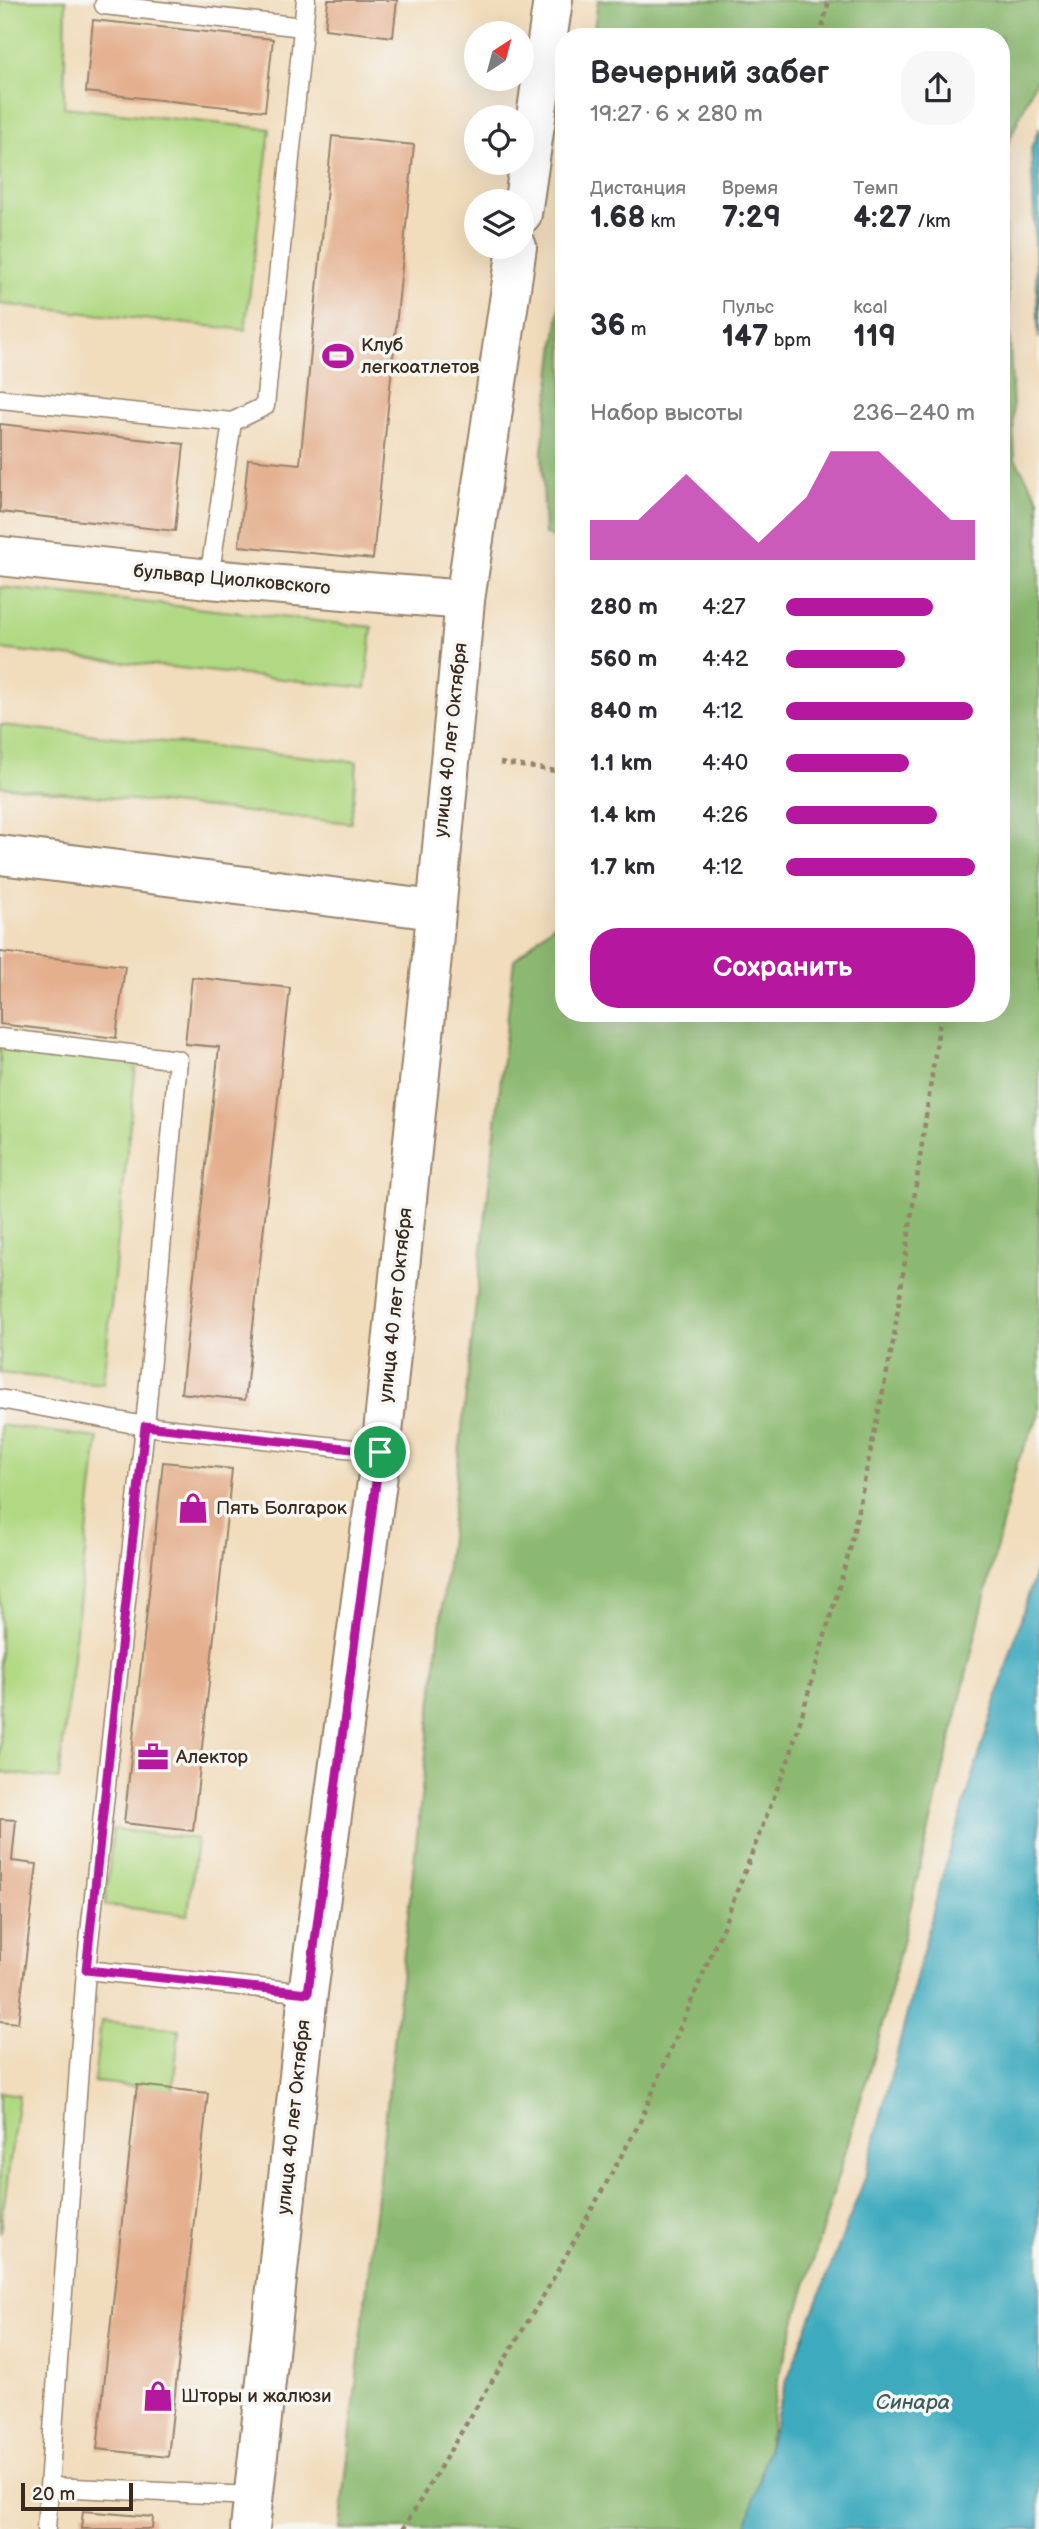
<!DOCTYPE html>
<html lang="ru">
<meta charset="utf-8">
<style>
:root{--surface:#fff;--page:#f7f7f7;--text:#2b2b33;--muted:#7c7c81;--accent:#b5179e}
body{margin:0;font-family:"Balsamiq Sans",sans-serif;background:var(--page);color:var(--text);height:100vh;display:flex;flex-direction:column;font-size:26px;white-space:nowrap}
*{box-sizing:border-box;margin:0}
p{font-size:23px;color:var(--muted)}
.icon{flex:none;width:38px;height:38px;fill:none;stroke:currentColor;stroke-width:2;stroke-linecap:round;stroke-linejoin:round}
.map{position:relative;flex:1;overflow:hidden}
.details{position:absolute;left:555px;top:28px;width:455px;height:994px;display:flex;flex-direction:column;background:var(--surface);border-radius:28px;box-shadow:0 7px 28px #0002}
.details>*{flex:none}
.needle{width:46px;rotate:36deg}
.controls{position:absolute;left:464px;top:21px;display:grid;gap:14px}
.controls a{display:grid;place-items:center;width:70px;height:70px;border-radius:50%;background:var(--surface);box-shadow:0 7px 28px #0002;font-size:35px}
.scale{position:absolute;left:21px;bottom:18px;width:112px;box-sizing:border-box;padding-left:7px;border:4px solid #3b2a1e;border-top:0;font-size:19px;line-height:24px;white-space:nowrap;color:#3b2a1e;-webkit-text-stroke:5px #f6f6f2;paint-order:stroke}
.pin{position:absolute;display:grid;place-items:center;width:60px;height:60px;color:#fff;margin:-30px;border:4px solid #fff;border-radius:50%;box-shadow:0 2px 7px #0007}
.round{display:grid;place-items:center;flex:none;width:74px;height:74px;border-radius:28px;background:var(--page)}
.headline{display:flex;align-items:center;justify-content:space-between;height:119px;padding:0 35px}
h1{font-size:32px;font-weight:700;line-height:52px}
.stats{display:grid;grid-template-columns:repeat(3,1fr);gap:10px;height:119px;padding:7px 35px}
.stats div{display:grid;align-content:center}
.stats b{font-size:30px;font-weight:700}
.stats small{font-size:19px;font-weight:400}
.stats p{font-size:19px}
.chart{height:196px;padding:14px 35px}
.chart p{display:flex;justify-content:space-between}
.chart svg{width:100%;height:126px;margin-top:7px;fill:var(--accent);opacity:.7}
.cta{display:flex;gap:14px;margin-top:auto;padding:14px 35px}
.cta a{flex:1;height:80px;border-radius:28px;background:var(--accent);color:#fff;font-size:28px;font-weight:700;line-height:80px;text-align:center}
ul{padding:0 35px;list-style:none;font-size:23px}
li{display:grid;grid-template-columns:112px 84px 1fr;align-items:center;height:52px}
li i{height:18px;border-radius:9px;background:var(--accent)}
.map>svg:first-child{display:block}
.green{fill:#b1d983;stroke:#768250;stroke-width:2}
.forest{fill:#8cb971;stroke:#647248;stroke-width:2}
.water{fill:#3eaabe;stroke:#3c6a6e;stroke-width:2}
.building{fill:#e4af8d}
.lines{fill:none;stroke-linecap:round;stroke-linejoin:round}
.service-casing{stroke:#96836c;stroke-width:21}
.tertiary-casing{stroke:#96836c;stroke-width:42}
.path{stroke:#96836c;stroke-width:4.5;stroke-dasharray:5 5;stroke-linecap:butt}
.service{stroke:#fff;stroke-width:18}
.tertiary{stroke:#fff;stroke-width:38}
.route-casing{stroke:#fff;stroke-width:14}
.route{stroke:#b5179e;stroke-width:9}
.labels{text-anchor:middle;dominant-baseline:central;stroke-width:7;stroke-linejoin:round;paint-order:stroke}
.poi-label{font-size:19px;fill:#3b2a1e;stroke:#f6f6f2;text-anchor:start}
.street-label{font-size:19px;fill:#3b2a1e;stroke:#f6f6f2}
.water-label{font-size:21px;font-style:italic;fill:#3c5d5e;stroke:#f6f6f2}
</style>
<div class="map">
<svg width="1039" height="2529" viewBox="0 0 1039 2529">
<rect width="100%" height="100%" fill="#f6f6f2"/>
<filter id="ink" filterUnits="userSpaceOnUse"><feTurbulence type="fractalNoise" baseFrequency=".0143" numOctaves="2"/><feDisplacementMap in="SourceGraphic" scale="14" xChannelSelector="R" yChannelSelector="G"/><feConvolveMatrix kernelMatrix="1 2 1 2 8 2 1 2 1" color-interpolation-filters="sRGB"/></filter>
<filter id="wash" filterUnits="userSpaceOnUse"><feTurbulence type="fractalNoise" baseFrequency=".00686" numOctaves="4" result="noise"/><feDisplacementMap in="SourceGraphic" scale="28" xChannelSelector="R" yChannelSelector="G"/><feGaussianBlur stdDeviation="1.57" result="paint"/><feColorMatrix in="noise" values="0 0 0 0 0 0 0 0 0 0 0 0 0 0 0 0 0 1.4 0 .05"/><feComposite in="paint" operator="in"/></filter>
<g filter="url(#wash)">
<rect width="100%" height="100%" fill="#f1dcbb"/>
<g class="green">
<path d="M0,0H66L64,107L270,129L245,330L0,304Z"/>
<path d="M0,587L372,627L366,688L0,649Z"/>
<path d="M0,725L357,762L351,823L0,786Z"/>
<path d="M0,1040L137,1055L103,1384L0,1373Z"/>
<path d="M0,1425L98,1438L59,1779L0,1772Z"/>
<path d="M113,1829L197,1839L188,1915L105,1905Z"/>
<path d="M101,2021L179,2029L173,2090L94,2082Z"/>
<path d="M0,2092L19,2095L0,2233Z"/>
</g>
<g class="forest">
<path d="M598,0H1039V73L1002,156L1015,459L1039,499V1415L1017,1463L880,2034L778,2380L755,2529H340L514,960L563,916L564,1013H1001V37H593Z"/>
<path d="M563,277V543L545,534L542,452Z"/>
</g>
<g class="water">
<path d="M1039,128V339L1031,148Z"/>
<path d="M1039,1559V2529H746L785,2385L865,2178L940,1884Z"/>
</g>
<g id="blocks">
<g class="building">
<path d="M328,0H397L393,37L325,29Z"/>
<path d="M93,20L273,39L265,111L86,92Z"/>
<path d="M332,136L414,145L373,559L239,546L248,459L300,464Z"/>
<path d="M0,424L184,444L175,531L0,512Z"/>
<path d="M0,952L125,966L116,1038L0,1024Z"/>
<path d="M192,977L290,988L245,1400L181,1393L219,1047L185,1044Z"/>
<path d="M163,1462L232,1469L193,1831L124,1823Z"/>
<path d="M0,1819L16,1820L12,1861L37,1864L18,2023L0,2021Z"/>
<path d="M137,2085L208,2093L168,2457L97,2449Z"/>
<path d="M83,2511L153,2517L152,2529H81Z"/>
</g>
</g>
</g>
<g filter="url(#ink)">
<use href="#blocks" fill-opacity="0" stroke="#96836c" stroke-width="2"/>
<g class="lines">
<defs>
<g id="service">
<path d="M104,5L303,27"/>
<path d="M0,399L232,422L265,406L306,0"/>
<path d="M209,579L232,422"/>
<path d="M0,1038L178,1060L145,1426L86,1970L46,2529"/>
<path d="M0,1399L145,1426L381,1452"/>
<path d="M86,1970L308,1993"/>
<path d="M51,2487L253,2496"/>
</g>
<g id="tertiary">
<path d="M522,214L553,0"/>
<path d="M0,556L209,579L465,600"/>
<path d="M0,855L435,910"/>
<path d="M250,2529L308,1993L381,1452L432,956L465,600L517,247"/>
</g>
</defs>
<use href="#service" class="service-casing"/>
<use href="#tertiary" class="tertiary-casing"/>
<g class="path">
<path d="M820,37L829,0"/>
<path d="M500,763L564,772"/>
<path d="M403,2529L548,2288L639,2124L723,1927L790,1756L850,1549L893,1343L941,1013"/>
</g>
<use href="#service" class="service"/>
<use href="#tertiary" class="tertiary"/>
</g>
</g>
<g class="lines" filter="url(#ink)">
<defs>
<path id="route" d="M145,1426L380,1452L308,1993L86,1970Z"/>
</defs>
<use href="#route" class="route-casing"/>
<use href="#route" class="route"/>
</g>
<defs>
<symbol id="stadium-bare" viewBox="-9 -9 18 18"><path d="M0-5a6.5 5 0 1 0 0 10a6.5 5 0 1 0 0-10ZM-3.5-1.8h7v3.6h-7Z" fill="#b5179e" stroke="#f6f6f2" stroke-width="2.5" paint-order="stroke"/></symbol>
<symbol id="shop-bare" viewBox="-9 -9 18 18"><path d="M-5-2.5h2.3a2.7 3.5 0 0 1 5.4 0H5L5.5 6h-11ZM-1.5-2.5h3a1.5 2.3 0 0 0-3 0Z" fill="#b5179e" stroke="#f6f6f2" stroke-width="2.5" paint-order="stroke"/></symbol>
<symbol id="office-bare" viewBox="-9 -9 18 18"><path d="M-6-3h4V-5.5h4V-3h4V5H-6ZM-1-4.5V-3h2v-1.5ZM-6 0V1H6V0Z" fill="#b5179e" stroke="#f6f6f2" stroke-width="2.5" paint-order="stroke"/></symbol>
</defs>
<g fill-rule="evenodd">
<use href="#stadium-bare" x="316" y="334" width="44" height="44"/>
<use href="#shop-bare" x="171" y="1486" width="44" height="44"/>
<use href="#office-bare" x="131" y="1735" width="44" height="44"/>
<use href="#shop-bare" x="136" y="2374" width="44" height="44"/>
</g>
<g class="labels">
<g class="poi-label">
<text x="361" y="345">Клуб<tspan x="361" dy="22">легкоатлетов</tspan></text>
<text x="216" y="1508">Пять Болгарок</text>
<text x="176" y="1757">Алектор</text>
<text x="181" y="2396">Шторы и жалюзи</text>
</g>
<g class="street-label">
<text transform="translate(232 580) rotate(5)">бульвар Циолковского</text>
<text transform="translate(451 740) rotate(-84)">улица 40 лет Октября</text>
<text transform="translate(396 1305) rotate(-84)">улица 40 лет Октября</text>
<text transform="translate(294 2117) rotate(-84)">улица 40 лет Октября</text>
</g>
<g class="water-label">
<text x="913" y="2402">Синара</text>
</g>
</g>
</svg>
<div class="controls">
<a><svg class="needle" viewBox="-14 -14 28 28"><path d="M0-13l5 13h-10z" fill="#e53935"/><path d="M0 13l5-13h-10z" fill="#7c7c81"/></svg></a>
<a><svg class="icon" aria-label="locate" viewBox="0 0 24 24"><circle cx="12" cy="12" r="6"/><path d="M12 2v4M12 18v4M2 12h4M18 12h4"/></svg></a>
<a><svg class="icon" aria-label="layers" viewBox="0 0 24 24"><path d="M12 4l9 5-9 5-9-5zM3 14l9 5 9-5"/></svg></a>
</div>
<div class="scale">20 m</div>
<div class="pin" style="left:380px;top:1452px;background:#1e9e55"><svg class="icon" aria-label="arrive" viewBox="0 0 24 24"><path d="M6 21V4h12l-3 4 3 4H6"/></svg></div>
<section class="details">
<div class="headline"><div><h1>Вечерний забег</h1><p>19:27 · 6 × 280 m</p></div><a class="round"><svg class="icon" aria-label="share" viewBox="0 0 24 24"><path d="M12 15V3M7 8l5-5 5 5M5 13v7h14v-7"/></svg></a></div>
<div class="stats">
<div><p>Дистанция</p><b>1.68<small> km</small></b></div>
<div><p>Время</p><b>7:29</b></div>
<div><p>Темп</p><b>4:27<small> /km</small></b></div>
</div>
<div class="stats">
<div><b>36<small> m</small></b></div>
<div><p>Пульс</p><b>147<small> bpm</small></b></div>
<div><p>kcal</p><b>119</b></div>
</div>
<div class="chart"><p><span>Набор высоты</span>236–240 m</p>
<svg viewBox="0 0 160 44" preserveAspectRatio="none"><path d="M0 44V30L10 30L20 30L30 22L40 14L50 22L60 30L70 38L80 30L90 22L100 6L110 6L120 6L130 14L140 22L150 30L160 30V44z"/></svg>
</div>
<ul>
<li><b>280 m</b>4:27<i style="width:78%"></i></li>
<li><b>560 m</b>4:42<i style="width:63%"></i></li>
<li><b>840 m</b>4:12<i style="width:99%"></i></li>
<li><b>1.1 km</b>4:40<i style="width:65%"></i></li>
<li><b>1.4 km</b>4:26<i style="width:80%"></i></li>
<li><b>1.7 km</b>4:12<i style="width:100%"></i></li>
</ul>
<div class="cta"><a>Сохранить</a></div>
</section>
</div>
